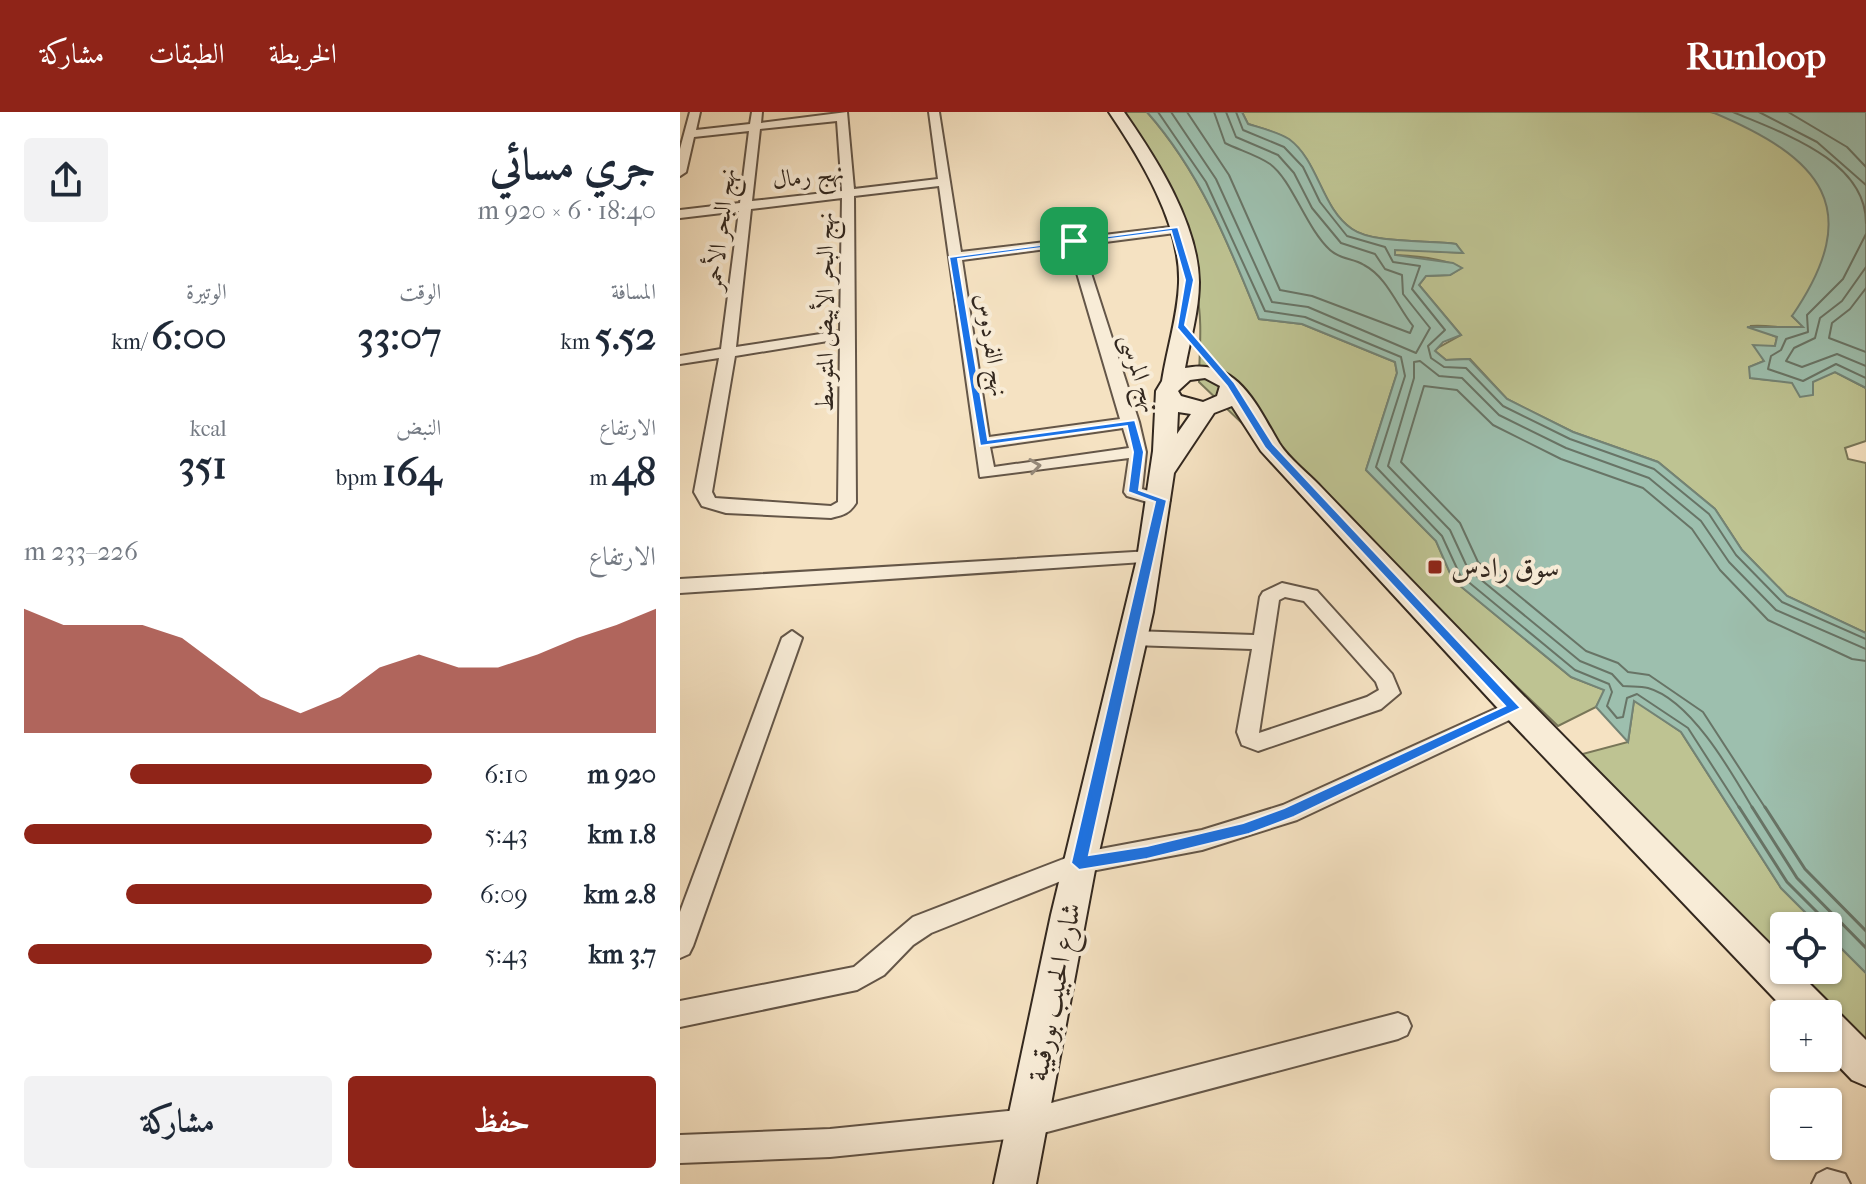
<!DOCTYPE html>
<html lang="ar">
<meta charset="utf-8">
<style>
:root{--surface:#fff;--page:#f2f2f3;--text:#1f2937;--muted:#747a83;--accent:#8f2418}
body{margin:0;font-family:"IM FELL French Canon",Amiri,serif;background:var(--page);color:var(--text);direction:rtl;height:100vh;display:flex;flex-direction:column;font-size:30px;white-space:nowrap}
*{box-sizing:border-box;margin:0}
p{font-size:26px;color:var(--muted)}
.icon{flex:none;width:44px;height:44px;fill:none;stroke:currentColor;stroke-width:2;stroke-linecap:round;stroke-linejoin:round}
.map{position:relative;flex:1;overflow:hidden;direction:ltr}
.sheet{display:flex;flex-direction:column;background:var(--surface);width:680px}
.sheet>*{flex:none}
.fabs{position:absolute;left:1090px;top:800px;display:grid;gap:16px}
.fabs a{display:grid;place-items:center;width:72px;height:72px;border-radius:8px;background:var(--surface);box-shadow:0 2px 6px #0004;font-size:40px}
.pin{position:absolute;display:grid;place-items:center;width:68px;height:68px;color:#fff;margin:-34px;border-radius:16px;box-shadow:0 4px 12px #0006}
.round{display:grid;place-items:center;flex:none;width:84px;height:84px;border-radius:8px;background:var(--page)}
.head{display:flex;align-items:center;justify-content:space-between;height:136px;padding:0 24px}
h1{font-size:44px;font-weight:700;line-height:60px}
.stats{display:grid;grid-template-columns:repeat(3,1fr);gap:12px;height:136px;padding:8px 24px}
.stats div{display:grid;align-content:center}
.stats b{font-size:40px;font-weight:700}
.stats small{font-size:22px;font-weight:400}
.stats p{font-size:22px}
.chart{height:224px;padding:16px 24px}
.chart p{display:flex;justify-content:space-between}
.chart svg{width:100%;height:144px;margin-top:8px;fill:var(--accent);opacity:.7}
.action{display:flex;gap:16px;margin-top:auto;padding:16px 24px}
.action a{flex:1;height:92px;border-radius:8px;background:var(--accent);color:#fff;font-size:32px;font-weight:700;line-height:92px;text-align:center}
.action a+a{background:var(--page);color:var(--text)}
ul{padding:0 24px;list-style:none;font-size:26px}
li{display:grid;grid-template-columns:128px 96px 1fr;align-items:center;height:60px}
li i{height:20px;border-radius:10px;background:var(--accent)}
header{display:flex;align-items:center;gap:48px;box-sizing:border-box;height:112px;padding:0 40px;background:var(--accent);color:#fff}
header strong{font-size:38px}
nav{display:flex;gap:44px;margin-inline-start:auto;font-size:28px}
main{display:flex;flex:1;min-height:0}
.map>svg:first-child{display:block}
.green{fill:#bec392;stroke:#787658;stroke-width:2}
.water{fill:#9dbfae;stroke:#738375;stroke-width:2}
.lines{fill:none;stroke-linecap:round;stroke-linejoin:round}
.shore-far1{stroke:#687466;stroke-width:2}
.shore{stroke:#687466;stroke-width:3}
.street-casing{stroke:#645648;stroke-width:4}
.secondary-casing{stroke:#33281f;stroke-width:4}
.street{fill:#f8ecd7;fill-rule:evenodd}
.secondary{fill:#f8ecd7;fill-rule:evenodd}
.oneway{stroke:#968a7b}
.route{fill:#1a73e8;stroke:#fff;stroke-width:2;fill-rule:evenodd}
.poi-dot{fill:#8f2418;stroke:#f8ecd7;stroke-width:3}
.labels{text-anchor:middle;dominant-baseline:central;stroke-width:8;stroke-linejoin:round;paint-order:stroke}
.far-street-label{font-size:24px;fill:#33281f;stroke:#f8ecd7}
.poi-label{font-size:28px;fill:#33281f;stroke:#f8ecd7;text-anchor:start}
.street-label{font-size:28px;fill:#33281f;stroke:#f8ecd7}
</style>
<header>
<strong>Runloop</strong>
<nav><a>الخريطة</a><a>الطبقات</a><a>مشاركة</a></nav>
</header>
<main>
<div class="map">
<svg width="1186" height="1072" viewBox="0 0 1186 1072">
<rect width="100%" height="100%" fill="#f5e2c2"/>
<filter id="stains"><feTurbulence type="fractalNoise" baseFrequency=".0025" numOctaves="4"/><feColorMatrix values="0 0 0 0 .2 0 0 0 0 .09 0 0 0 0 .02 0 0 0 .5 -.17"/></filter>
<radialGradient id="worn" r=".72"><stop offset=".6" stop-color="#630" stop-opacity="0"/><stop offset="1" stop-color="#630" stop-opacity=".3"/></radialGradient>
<g class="green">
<path d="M441,0H467C521,61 549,133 579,207L622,212L715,250L717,261L686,358L756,429L773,468L891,565L925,578L916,595L878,614L519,270C519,242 523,210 517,183C503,119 481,52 441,0Z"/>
<path d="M562,0C668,0 773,0 878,0C927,0 981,0 1030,0C1053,3 1081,20 1102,31C1186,83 1186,138 1112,204L1124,215C1105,218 1089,212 1070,214L1097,225L1095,234L1080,242L1084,249L1070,255L1071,266C1102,270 1125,273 1155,260L1186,276V329L1165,336L1168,347L1186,351V521L1107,484L1062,438L1035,397L978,350L893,320L827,287L790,247L766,248L754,238L781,223L739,173L746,164L770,163L781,156C766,146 734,144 715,143V137L782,141L776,132C749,128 693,132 672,117C641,96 639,49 608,27C597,20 581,16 568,12Z"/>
<path d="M954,588L1001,620L1101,776L1139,814H1104V858H1148V823L1186,861V946L1148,902H1144L895,644L948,630Z"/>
</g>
<g class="water">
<path d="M467,0H562L568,12C581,16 598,20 609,27C639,49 641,96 672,117C693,132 749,128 776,132L783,141L715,138V143L773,151L782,156L770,163L746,164L739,173L781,223L763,230L755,239L766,248L789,247L827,287L893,320L978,350L1035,397L1062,438L1107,484L1186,521V861L1148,823V814H1139L1101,776L1001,620L954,589L948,630L916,595L924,578L891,565L773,468L756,429L686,358L717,261L715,250L622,212L579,207C549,133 521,61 467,0Z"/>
<path d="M1032,0H1186V276L1155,260L1133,270V283L1120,285L1112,271L1070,266L1069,255L1084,249L1073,233L1095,234L1097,225L1067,215H1123L1112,204C1186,96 1142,46 1032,0Z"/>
</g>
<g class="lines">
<g class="shore-far1">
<path d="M478,0L526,70L585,199L625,205L721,245L725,264L696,355L762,424L780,463L895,558L929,572L932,580L927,594L937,606L943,605L947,586L957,582L1008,616L1060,697"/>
<path d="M491,0L536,67L592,190L628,195L736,241L750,216L723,182L722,163L705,157L695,142L661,131L632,96L614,61L598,43L556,25L546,0"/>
<path d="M507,0L549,63L600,178L632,184L730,221L733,214C717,194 707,165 684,153C673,146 661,148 650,138C626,116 612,68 590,52C577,43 559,38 545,31L534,0"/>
<path d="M556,0L563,18L604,35L623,55L640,90L667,124L705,135L713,150L740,154L732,177L765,218L748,234L751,246L764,255L786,256L823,294L890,327L974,357L1029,402L1056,443L1102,490L1186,527"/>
<path d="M1053,0C1102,21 1186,48 1186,111"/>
<path d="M1079,0L1137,30L1186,73"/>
<path d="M1108,0L1167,35L1186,55"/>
<path d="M1186,122L1163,167L1127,203L1128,220L1106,227L1101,238L1091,244L1088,257L1123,269L1156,252L1186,266"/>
<path d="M1186,155L1162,189L1140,206L1135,226L1114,236L1106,249L1122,255L1157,242L1186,254"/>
<path d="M1186,176L1170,197L1152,211L1149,226L1186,240"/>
<path d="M1073,697C1052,661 1011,588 968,576C960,574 951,575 943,574L932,562L900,549L788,457L770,418L708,354L734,266V250L740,249L759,264L782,266L819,303L886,336L969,366L1021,409L1049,450L1096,498L1186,537"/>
<path d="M1086,697L1023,600L969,563L948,560L938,551L906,539L798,450L780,411L721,350L744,274L777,278L813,313L881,347L963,376L1012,417L1040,458L1088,508L1172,547L1186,549"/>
</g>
<g class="shore">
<path d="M1059,695L1107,770L1142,805L1144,814"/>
<path d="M1072,695L1117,766L1186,836"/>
<path d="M1085,695L1125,757L1186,819"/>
</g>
<defs>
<g id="street">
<path d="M10,0H20L16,18L70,12L72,0H82L81,11L167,0L174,77L258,67L249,0H259L281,140L499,114L501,117L495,121L402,133L459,310L466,340L462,377L487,384L490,388L487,392L481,394L447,384L444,380L449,346L300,365L259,74L174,84L176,391C169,402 163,403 151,406L46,401L22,394L14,380L39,246L0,252V244L41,237L59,99L0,106V98L60,91L69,19L14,25L6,60L0,64V37ZM157,9L162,79L72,89L80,17ZM162,86L160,219L56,235L71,97ZM389,134L440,307L309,325L282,148ZM160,227L158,390L151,394L35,386L32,380L55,244ZM443,316L449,336L314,355L310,335Z"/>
<path d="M471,439L478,441L480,445L478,449L0,481V467Z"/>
<path d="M602,471L637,479L712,562L720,581L701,597L578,639L562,633L557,620L572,537L452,533L442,526L452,519L574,523L580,485L583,480ZM605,485L624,489L696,570L699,578L687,585L579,621L599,488Z"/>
<path d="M112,519L122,526L13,834L9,842L0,846V800L102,526Z"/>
<path d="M835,588L842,590L846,596L842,602L617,708L522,738L401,761L251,821L233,833L204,863L177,878L0,915V889L174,855L233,805L399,741L522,718L603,693Z"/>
<path d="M718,901L727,905L731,914L727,923L718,927L348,1025L150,1045L0,1051V1023L150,1017L348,997Z"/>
<path d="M1147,1057L1165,1062L1170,1072H1132L1137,1062Z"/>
</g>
<path id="secondary" d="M429,0H444C476,46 518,111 519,170C519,199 510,228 505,256C557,245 577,294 599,331C609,347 628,361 641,375C794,534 948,691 1104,846V858H1116L1147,889L1151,899L1161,903L1186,928V974L1172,968L1148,943V902H1109L825,604L581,339L552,294L534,301L494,361L473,500L415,758L356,1072H314L371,803L457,447L473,339L476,279L482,269C487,236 498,204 499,171C501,112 460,46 429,0ZM525,266L540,274L537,284L523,290L501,284L498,279L510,268ZM498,300L511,302L497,322Z"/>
</defs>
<use href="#street" class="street-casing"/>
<use href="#secondary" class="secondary-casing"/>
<use href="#street" class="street"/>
<use href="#secondary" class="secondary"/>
</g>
<defs><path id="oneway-chevron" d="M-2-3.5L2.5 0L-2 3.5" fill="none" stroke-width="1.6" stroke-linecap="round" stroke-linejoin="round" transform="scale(2)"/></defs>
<use class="oneway" href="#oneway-chevron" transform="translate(355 354) rotate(-8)"/>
<path class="route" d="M498,115L514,168L505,213L554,270L593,332L841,596L614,705L569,722L467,747L399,758L391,751L475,390L448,380L453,340L447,314L300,334L269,145ZM491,119L505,168L497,216L547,274L585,336L825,594L604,696L563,711L467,734L409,743L487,388L459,378L464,340L455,308L308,328L278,147Z"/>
<rect class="poi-dot" x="747" y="447" width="16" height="16" rx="4"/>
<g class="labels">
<g class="far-street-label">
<text transform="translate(128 64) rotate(-7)">نهج رمال</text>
<text transform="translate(40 117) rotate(-83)">نهج البحر الأحمر</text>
<text transform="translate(145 200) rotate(-90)">نهج البحر الأبيض المتوسط</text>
<text transform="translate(312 233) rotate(81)">نهج الفردوس</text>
<text transform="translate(460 261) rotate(73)">نهج المرسى</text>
</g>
<g class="poi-label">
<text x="771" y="455">سوق رادس</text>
</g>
<g class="street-label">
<text transform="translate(374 880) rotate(-79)">شارع الحبيب بورقيبة</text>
</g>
</g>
<rect width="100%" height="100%" filter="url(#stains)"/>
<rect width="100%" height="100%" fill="url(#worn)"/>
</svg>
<div class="fabs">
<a><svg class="icon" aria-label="locate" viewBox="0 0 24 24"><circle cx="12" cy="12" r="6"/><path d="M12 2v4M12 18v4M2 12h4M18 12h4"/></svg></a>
<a>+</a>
<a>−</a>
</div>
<div class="pin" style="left:394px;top:129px;background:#1e9e55"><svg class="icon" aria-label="arrive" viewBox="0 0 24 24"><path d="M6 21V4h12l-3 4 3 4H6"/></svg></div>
</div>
<section class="sheet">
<div class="head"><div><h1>جري مسائي</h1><p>18:40 · 6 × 920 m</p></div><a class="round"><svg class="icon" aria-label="share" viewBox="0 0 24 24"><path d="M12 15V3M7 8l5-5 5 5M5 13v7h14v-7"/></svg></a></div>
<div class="stats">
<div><p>المسافة</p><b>5.52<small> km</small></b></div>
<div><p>الوقت</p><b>33:07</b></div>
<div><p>الوتيرة</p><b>6:00<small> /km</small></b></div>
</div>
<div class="stats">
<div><p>الارتفاع</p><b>48<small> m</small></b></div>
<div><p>النبض</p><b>164<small> bpm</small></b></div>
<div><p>kcal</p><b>351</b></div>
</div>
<div class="chart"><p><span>الارتفاع</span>226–233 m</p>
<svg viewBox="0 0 160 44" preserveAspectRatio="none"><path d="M0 44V6L10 11L20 11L30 11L40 15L50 24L60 33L70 38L80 33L90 24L100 20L110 24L120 24L130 20L140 15L150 11L160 6V44z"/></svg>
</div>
<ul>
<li><b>920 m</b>6:10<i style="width:74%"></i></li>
<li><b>1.8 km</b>5:43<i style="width:100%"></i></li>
<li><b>2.8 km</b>6:09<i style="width:75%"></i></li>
<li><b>3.7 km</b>5:43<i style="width:99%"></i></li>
</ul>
<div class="action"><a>حفظ</a><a>مشاركة</a></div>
</section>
</main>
